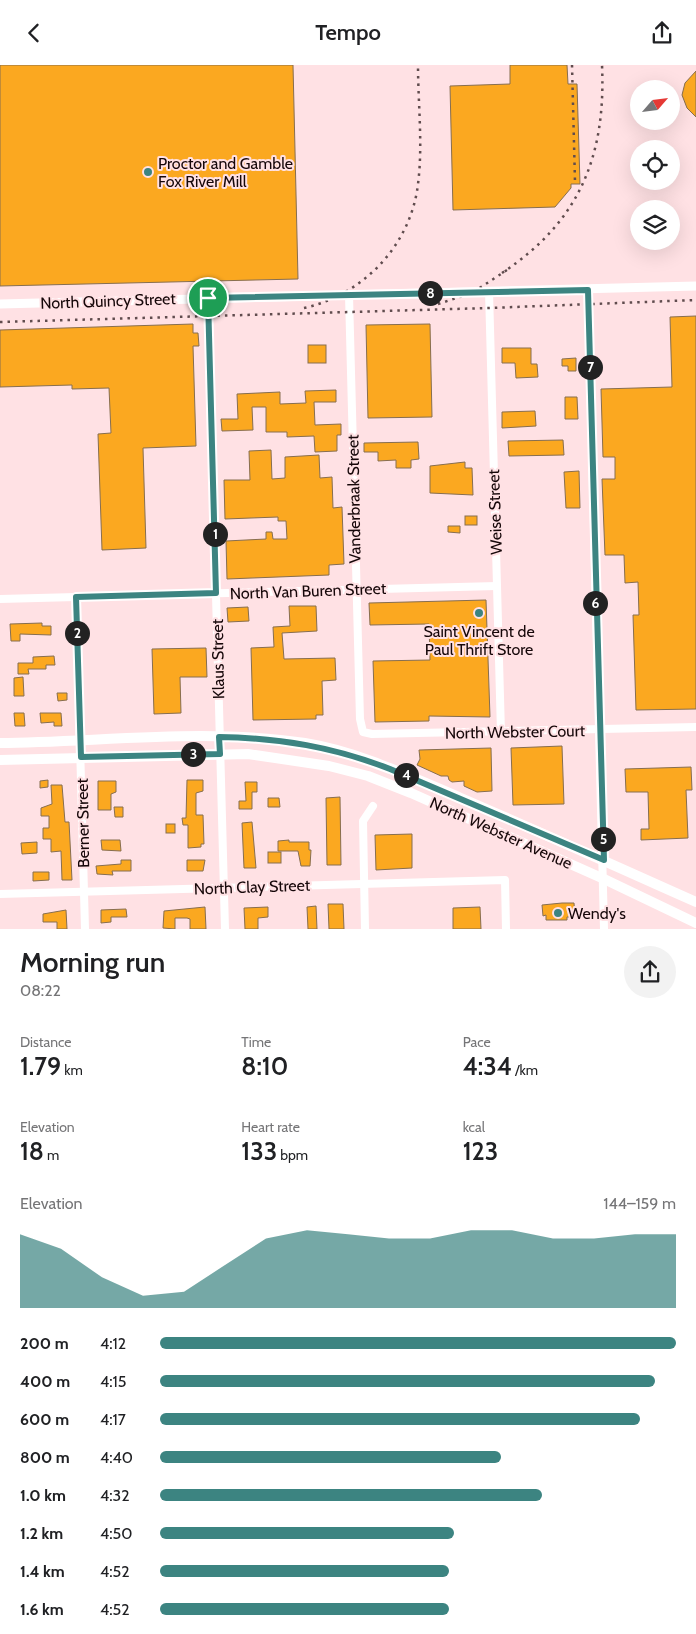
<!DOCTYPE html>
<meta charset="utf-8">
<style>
:root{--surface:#fff;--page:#f2f2f2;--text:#202124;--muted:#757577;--accent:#3c8481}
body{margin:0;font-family:Cabin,sans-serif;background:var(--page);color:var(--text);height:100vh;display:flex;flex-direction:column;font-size:19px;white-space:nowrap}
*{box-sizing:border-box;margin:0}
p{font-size:16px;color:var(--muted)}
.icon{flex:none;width:28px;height:28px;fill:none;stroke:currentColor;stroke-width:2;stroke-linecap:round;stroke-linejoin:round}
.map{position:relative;height:864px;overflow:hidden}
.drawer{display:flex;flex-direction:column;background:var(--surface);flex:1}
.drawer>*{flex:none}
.needle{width:32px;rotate:62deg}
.controls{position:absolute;left:630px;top:15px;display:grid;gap:10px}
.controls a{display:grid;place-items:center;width:50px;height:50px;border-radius:50%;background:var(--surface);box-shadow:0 5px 20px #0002;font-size:25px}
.pin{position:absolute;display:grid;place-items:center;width:42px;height:42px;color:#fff;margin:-21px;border:2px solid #fff;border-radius:50%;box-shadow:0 1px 5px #0007}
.km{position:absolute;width:25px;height:25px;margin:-12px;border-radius:50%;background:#222;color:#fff;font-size:14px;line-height:25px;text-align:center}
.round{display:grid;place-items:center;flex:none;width:52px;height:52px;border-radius:26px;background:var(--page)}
.summary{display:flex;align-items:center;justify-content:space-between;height:85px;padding:0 20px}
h1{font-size:28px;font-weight:600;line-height:38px}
.metrics{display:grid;grid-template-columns:repeat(3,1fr);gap:8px;height:85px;padding:5px 20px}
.metrics div{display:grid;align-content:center}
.metrics b{font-size:25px;font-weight:600}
.metrics small{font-size:14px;font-weight:400}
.metrics p{font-size:14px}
.chart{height:140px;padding:10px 20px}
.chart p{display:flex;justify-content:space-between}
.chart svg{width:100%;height:90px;margin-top:5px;fill:var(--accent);opacity:.7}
ul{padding:0 20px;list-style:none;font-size:16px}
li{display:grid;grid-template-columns:80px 60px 1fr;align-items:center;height:38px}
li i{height:12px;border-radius:6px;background:var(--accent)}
header{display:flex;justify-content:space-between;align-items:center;height:65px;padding:0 20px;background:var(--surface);font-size:22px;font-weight:600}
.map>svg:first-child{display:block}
.building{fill:#fba820;stroke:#876e4f}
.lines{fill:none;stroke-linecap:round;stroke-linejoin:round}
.minor{stroke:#fff;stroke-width:8}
.tertiary{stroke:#fff;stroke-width:9}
.secondary{stroke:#fff;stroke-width:10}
.rail{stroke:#604c4e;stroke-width:2.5;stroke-dasharray:2.5 5;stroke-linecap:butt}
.route-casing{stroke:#fff;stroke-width:10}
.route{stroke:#3c8481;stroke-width:6}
.poi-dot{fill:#3c8481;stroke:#ffe1e4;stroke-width:2}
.labels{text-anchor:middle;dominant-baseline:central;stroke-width:4;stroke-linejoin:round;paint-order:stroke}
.poi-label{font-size:16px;fill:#160709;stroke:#ffe1e4;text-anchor:start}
.street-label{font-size:16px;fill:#160709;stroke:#ffe1e4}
</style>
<header><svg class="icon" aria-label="back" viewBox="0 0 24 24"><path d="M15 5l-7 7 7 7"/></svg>Tempo<svg class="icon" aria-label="share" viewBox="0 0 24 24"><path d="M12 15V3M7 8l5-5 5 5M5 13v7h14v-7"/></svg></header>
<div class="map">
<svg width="696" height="864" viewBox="0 0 696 864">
<rect width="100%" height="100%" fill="#ffe1e4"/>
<g class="building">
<path d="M0,0H293L298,214L0,221Z"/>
<path d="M510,0H567L568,19H577L580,119H571V123L555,142L453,145L450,21L510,19Z"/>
<path d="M696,6V52L687,43L682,30L685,18Z"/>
<path d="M696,251V644L636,645L633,550H639L638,517L625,518L624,490H605L602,414H615V392H603L601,324L672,322L670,252Z"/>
<path d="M193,259V268H198L199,281H193L196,381L143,383L146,483L102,485L98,369L111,368L109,323L72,324V320L0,322V265Z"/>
<path d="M430,259L432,352L368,353L366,260Z"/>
<rect x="308" y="280" width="18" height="18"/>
<path d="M502,283H531V299H537L538,312L516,313L515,298H502Z"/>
<path d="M576,293V306H568V301H562V294Z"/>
<path d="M336,325V337H314L315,360L341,359V370H337V386L315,387L314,371L287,372V367H266V342H252L253,365L222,366L221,354H238L237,329L280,327V339L306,338L305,326Z"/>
<path d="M565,332H577L578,354H565Z"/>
<path d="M535,346L536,361L502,363V347Z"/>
<path d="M563,375L564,390L509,391L508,376Z"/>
<path d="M418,377L419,394L411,395V403H396V395L378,396V387H364V378Z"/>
<path d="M271,385L272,414L285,413V392L319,390L320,413L332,412L333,443L342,442L344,499L329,500V510L227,514L226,476L266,474V467H272L273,474H287L286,456H278V452L225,454L224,415H250L249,386Z"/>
<path d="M465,397V403H472L473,430L430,428V401Z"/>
<path d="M579,406L580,443H566L564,407Z"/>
<rect x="465" y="451" width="12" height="9"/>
<path d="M448,461H460V468L448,467Z"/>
<path d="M486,535L490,652L429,651V656L375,657L373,596L430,595L429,559L370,560L369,538Z"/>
<path d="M289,541H316L317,566L282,568L284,594L335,593L336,615L322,616L323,650H316V654L253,655L251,583L274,582L273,562L290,561Z"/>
<path d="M248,542L249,556L228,557L227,543Z"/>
<path d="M42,558V561H51V570L20,569V576H11L10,559Z"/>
<path d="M206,583L207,612H180L181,648L154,649L152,584Z"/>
<path d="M54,591L55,600H46V604H28L29,609H18V598H33V592Z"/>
<path d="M23,612L24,631H14V613Z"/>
<path d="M57,628H67V635L58,636Z"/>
<path d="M14,648H24L25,661H15Z"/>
<path d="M40,648H61L62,661H54V657L41,658Z"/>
<path d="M562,681L564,739L513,740L511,683Z"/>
<path d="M491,683L492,726L477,727L464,721V716L452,717L449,715L448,711H441L417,700L420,694L419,685Z"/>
<path d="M691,702L692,725H686L688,773L641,775V764H649L648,727H626L625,704Z"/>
<path d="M48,715V722L40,723V716Z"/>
<path d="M187,715H203V726L196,728V750H203L204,779H201V782L188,783V760H183L182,753H186Z"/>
<path d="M98,716H116V727L111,729V745H98Z"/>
<path d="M245,717H257V727H252V744H239V736H246Z"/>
<path d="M51,720H62L65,757H69L72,815H62L61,786L51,787V774H43V763H49V751H41V743L52,739Z"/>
<path d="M340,732L341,800H327L326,733Z"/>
<path d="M268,733H279L280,742H268Z"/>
<path d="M114,742H123V752H115Z"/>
<path d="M252,757L256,803H244L242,758Z"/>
<rect x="166" y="759" width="9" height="9"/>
<path d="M412,769V803L376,805L375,770Z"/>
<path d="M101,775H120L121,786L102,785Z"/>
<path d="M289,775V777H309V785H311L310,801H301L298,786H278V776Z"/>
<path d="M37,777V788L22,789L21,778Z"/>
<rect x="268" y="787" width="13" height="11"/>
<path d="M121,795H131V806H112L113,810L97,809L96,801L121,799Z"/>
<path d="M187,795H205L203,806H187Z"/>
<path d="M33,807H49V815L33,816Z"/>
<path d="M562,838H574L575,852H567V855H546V850L543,851L542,840Z"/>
<path d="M328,839H343L344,864H329Z"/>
<path d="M316,841L317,864H308L307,842Z"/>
<path d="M205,842L206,864H190V854L187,853H175V864L163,863L164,846Z"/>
<path d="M268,842V852L258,853V864H245L244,843Z"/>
<path d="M480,842L481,864H453V843Z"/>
<path d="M126,844L127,852H111V857L101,858V845Z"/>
<path d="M66,845L67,864H57V857H43V849Z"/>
</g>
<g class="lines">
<g class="minor">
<path d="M588,225L604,864"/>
<path d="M489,226L501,668"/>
<path d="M349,230L360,654L363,667L372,669L696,662"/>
<path d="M208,233L225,864"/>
<path d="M76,532L85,864"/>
<path d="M0,534L497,521"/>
<path d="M0,829L505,815L506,864"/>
<path d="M365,864L363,756L373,741"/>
</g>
<path class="tertiary" d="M0,239L696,221"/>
<g class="secondary">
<path d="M0,678C99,677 208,663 305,678C360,687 411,712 461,733C540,767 618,802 696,837"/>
<path d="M0,695L248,689L329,701L368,711L411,728L604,814L696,858"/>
</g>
<g class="rail">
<path d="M572,0L575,117"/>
<path d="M502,208C580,156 606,91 602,0"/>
<path d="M438,239L472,228L507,205"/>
<path d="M304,243C363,230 411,180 418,119C423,80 418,39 418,0"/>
<path d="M0,257L489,243L696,235"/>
</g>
</g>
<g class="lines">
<defs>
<path id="route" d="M588,225L604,795L390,704C334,682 280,673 219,672L220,689L81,692L76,532L216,528L208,233Z"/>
</defs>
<use href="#route" class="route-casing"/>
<use href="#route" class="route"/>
</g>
<g class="poi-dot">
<circle cx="148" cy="107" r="5"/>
<circle cx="479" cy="548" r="5"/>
<circle cx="558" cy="848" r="5"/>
</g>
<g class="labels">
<g class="poi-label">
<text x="158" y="98">Proctor and Gamble<tspan x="158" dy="18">Fox River Mill</tspan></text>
<text x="479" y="566" text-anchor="middle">Saint Vincent de<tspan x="479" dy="18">Paul Thrift Store</tspan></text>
<text x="568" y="848">Wendy's</text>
</g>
<g class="street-label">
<text transform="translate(108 236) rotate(-2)">North Quincy Street</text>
<text transform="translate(354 434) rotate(-91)">Vanderbraak Street</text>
<text transform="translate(495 447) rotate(-92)">Weise Street</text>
<text transform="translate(308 526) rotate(-2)">North Van Buren Street</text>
<text transform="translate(218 594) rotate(-91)">Klaus Street</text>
<text transform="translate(515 667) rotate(-1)">North Webster Court</text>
<text transform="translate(83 758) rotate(-91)">Berner Street</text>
<text transform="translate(501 768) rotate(24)">North Webster Avenue</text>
<text transform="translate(252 822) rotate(-2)">North Clay Street</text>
</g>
</g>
</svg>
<div class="controls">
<a><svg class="needle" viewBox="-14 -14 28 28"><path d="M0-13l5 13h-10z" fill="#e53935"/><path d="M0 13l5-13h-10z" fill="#757577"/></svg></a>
<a><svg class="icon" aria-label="locate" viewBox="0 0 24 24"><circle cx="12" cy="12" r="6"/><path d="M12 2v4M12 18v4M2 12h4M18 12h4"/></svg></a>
<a><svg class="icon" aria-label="layers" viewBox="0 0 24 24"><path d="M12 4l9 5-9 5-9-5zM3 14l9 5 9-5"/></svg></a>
</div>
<div class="pin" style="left:208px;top:233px;background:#1e9e55"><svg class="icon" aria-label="arrive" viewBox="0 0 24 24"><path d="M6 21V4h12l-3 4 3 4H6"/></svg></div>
<b class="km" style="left:215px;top:469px">1</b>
<b class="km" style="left:77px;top:568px">2</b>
<b class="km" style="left:193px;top:689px">3</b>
<b class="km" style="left:406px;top:710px">4</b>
<b class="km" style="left:603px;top:774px">5</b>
<b class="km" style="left:595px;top:538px">6</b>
<b class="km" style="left:590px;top:302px">7</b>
<b class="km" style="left:430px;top:228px">8</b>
</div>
<section class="drawer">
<div class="summary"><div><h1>Morning run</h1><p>08:22</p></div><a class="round"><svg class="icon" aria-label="share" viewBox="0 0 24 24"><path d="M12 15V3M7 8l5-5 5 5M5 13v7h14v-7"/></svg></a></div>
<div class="metrics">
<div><p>Distance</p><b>1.79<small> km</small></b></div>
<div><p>Time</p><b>8:10</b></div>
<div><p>Pace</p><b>4:34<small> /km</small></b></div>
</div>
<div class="metrics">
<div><p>Elevation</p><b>18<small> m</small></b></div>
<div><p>Heart rate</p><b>133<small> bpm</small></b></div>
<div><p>kcal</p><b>123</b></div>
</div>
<div class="chart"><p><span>Elevation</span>144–159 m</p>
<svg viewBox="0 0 160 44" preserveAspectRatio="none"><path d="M0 44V8L10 15L20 29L30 38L40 36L50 23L60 10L70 6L80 8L90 10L100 10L110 6L120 6L130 10L140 10L150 8L160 8V44z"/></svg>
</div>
<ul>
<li><b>200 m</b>4:12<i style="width:100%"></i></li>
<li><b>400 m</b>4:15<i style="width:96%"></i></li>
<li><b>600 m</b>4:17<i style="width:93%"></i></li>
<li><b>800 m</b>4:40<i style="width:66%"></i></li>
<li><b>1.0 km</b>4:32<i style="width:74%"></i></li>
<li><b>1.2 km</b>4:50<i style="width:57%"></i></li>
<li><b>1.4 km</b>4:52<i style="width:56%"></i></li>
<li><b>1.6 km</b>4:52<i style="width:56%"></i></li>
</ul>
</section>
